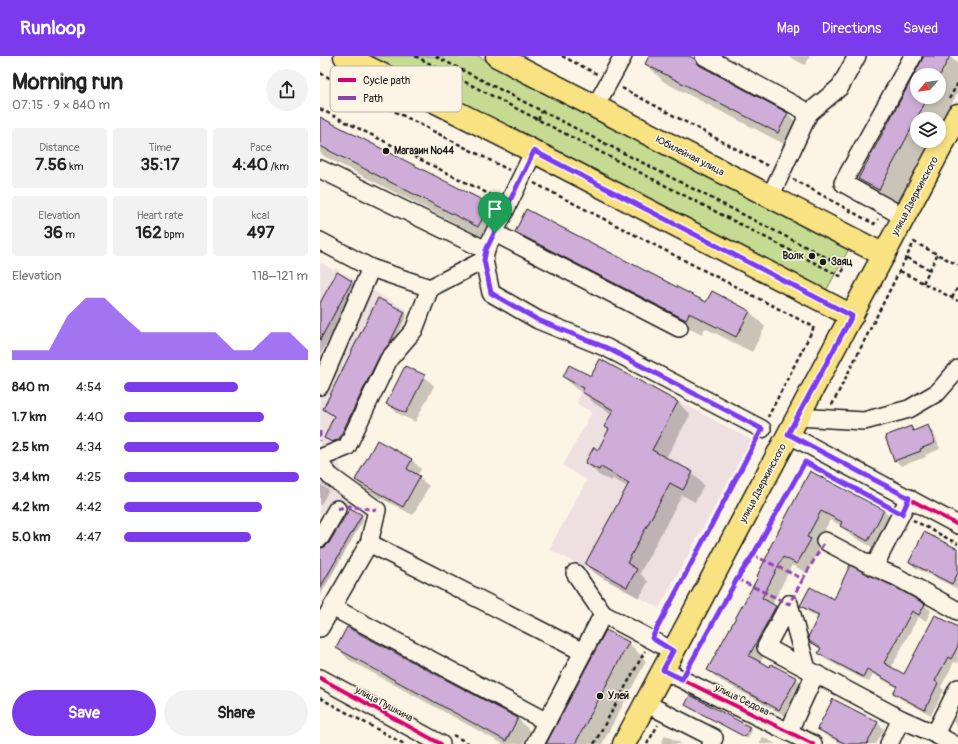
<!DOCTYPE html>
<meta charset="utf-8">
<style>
:root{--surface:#fff;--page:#f2f2f2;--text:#222;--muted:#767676;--accent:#7c3aed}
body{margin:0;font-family:Pangolin,sans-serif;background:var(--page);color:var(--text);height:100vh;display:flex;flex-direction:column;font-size:15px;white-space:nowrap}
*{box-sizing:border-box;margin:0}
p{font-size:13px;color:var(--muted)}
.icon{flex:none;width:22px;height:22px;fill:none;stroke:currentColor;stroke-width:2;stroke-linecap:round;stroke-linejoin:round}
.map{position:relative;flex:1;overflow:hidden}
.side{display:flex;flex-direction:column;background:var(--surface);width:320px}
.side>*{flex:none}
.needle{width:26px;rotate:241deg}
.buttons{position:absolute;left:590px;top:12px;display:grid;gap:8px}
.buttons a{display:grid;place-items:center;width:36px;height:36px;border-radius:50%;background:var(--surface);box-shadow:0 2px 6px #0003;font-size:20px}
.pin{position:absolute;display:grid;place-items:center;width:34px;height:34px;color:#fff;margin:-41px -17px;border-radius:50% 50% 50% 0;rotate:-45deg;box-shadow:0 0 4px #0007}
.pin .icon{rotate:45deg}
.round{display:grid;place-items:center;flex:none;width:42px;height:42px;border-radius:21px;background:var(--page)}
.summary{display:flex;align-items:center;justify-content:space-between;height:68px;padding:0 12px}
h1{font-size:22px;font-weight:700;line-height:30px}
.figures{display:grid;grid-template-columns:repeat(3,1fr);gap:6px;height:68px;padding:4px 12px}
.figures div{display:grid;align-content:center;border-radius:4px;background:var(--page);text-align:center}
.figures b{font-size:17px;font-weight:700}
.figures small{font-size:11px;font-weight:400}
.figures p{font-size:11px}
.chart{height:112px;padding:8px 12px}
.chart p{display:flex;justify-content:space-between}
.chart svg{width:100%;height:72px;margin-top:4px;fill:var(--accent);opacity:.7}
.button{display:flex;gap:8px;margin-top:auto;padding:8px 12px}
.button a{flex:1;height:46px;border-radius:24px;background:var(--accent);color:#fff;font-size:16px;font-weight:700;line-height:46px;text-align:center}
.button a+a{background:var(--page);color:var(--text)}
ul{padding:0 12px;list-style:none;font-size:13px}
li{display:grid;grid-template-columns:64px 48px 1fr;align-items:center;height:30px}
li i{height:10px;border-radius:5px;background:var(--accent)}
header{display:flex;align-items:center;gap:24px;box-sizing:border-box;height:56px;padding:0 20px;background:var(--accent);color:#fff}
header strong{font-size:19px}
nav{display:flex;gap:22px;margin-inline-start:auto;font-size:14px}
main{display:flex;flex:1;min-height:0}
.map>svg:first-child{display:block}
.built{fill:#eedfe1}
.green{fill:#c4db91;stroke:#707c56}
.shadow{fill:#0003;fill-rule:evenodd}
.building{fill:#ceadd8;stroke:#1c1c1c}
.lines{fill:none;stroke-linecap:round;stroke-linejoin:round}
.minor-casing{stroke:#1c1c1c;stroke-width:20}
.major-casing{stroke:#1c1c1c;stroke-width:25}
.path{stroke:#1c1c1c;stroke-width:2.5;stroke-dasharray:4 3;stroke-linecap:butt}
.minor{stroke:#fcf5e5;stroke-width:17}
.major{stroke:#f8e281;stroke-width:22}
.quiet{stroke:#8e44ad;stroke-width:3;stroke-dasharray:6 3;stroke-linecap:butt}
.cycleway-casing{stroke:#fcf5e5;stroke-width:6}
.cycleway{stroke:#d6006c;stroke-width:4}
.route-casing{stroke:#fff;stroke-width:8}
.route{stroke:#7c3aed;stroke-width:5}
.poi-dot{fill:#1c1c1c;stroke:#fcf5e5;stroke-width:1.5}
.labels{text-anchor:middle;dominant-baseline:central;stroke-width:3;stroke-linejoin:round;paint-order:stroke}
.poi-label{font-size:10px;font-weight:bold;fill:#1c1c1c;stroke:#fcf5e5;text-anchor:start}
.street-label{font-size:10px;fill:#1c1c1c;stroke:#fcf5e5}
.key{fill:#fcf5e5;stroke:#b9b4a9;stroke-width:1}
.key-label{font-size:11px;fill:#1c1c1c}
</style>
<header>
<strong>Runloop</strong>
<nav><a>Map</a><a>Directions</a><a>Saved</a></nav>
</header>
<main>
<section class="side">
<div class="summary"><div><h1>Morning run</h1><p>07:15 · 9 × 840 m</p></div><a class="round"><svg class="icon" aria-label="share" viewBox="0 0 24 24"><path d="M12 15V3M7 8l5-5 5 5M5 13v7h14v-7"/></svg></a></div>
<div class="figures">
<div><p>Distance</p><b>7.56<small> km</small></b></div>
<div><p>Time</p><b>35:17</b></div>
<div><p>Pace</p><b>4:40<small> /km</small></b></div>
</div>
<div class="figures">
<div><p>Elevation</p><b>36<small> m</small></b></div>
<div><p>Heart rate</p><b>162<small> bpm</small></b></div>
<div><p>kcal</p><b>497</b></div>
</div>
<div class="chart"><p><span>Elevation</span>118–121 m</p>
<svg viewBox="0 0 160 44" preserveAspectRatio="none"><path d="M0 44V38L10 38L20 38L30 17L40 6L50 6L60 17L70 27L80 27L90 27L100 27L110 27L120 38L130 38L140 27L150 27L160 38V44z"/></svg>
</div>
<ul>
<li><b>840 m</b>4:54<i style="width:62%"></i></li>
<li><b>1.7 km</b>4:40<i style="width:76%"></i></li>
<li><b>2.5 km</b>4:34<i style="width:84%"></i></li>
<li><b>3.4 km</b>4:25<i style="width:95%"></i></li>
<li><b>4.2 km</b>4:42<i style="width:75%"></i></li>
<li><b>5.0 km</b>4:47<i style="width:69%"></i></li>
</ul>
<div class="button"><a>Save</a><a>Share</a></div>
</section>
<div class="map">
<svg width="638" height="688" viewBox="0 0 638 688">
<rect width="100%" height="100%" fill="#fcf5e5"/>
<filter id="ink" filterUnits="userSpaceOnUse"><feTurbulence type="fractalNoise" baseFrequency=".025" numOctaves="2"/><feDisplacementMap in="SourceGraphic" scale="8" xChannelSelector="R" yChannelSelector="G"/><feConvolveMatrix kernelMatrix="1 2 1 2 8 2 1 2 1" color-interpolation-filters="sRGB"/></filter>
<g filter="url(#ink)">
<g class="built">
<path d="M0,206L14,214L15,212L88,255L16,391L25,430L52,445L0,541Z"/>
<path d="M280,303L431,384L339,552L229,493L267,424L243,410L272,356L257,348L260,336Z"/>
</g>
<path class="green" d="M49,0H158L530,191L506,235Z"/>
<g class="shadow">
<path d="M331,0H367L374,4L382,11L468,58L485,76L476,94L344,26L326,8Z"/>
<path d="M468,0H490L485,9Z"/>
<path d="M605,0H629L638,8V36L619,71V63H597V85H612L577,151L557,141L539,123ZM597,19H619V41H597Z"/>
<path d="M0,62L169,149L187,166L176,188L4,100L0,96Z"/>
<path d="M196,176L387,247L429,255L445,271L432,296L385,272L382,279L212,192Z"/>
<path d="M17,217L32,226L37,231L0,299V249Z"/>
<path d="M58,243L85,257L87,260L22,386L16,388L5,382L15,360L4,353Z"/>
<path d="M104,320L114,330L95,366L77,357L68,347Z"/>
<path d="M244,321H271L358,346L370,359L346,402L372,417L384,429L375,446L362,439L320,517L328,526L319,542L279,520L266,508L308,431L293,423L291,425L279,419L267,407L278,395L289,374L286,371L292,358L275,348L264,337L256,333Z"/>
<path d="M591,371L595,375L608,371L614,377L620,393L605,399L606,401L581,410L575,404Z"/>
<path d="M58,385L92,404L101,413L97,420L109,430L93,459L45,434L36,424Z"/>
<path d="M490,416L564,455L573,464L557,494L530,479L522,470L510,464L496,490L499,493L487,517L472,509L452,549L465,560L440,607L476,622L485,632L469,662L398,623L389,614L439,521Z"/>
<path d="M0,428L9,434L0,450Z"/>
<path d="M31,454L44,463L0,539V493L6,491Z"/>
<path d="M638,494V533L596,512L590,506Z"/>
<path d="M572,531L605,549L611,555L606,565L598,561L571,612L584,619L638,572V607L634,606L621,631L624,634L611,659L581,643L575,637L577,632L553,618L549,626L505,603L499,597L501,594L491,586L499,562L488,556L482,550L514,544Z"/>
<path d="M28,572L198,663L210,675L203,688H183L29,604L17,592Z"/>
<path d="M286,575L309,587L326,605L282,688H227Z"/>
<path d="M514,644L558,667L564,673L556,688H522L505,679L498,673Z"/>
<path d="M366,648L429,672L432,674L428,683L369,651Z"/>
<path d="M638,657V670L633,666Z"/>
<path d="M345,679L362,688H341Z"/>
<path d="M443,681L456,688H439Z"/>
</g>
<g class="building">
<path d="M329,0H369L375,3L379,9L468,57L458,77L325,8Z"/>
<path d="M604,0H630L620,19H597V41H608L559,134L538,123Z"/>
<path d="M0,61L170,148L158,171L0,90Z"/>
<path d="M206,153L386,246L392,235L430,255L416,281L369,257L366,264L195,176Z"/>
<path d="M17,216L32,225L0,284V247Z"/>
<path d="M58,242L85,256L69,288L60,299L19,383L12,386L4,382L14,360L3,353Z"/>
<path d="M280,303L358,346L332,394L373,416L363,434L350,427L307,507L317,513L307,531L265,508L309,427L281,411L279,414L265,407L274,391L278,394L289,373L284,371L293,354L262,336L264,332L243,321L249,309L271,320Z"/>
<path d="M85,310L105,319L86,357L66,348Z"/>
<path d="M608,369L615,387L600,393L601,395L574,405L565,380L591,370L593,375Z"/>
<path d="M57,384L92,403L87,413L100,420L83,451L35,424Z"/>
<path d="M490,415L564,454L548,485L520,470L522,466L501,455L487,481L491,483L477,508L463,501L442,542L456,550L429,600L450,611L451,608L477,622L459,654L387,614L438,521L437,520L450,494L449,493Z"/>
<path d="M30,452L42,459L0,532V492L5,491L9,487Z"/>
<path d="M604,476L638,493V517L632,528L589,506Z"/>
<path d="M530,509L573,530L605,548L599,559L592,555L564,607L584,618L615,559L638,571V590L631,603L628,601L615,625L618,627L605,654L573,637L577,630L547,613L543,621L498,597L501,592L490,586L488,581L499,559L480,550L490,531L514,543Z"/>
<path d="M27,571L198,662L186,685L16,592Z"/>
<path d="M286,574L309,586L255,688H226Z"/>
<path d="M370,639L430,671L425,681L365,649Z"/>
<path d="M513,643L558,666L547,688H526L497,673Z"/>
</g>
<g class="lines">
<defs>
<g id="minor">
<path d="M384,0L489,57"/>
<path d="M275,51L303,0"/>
<path d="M0,113L166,194"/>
<path d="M450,141L489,57L520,31L537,0"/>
<path d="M584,161L523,127L593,0"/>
<path d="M175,177L359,272"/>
<path d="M0,185L51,212L0,330"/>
<path d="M164,204L171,237L218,264L287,292L442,373"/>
<path d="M110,232L164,204L166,194L214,95"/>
<path d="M478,361L544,365L589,353L618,336L638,313"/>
<path d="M468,378L638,469"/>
<path d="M0,402L27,391L69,303L94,274L110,232L51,212"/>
<path d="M0,408L10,420L57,454L49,487"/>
<path d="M0,482L17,453"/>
<path d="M505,485L554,511L577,521L638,555"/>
<path d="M554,511L589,442"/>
<path d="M255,517L283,558L353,595"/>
<path d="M469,548L487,613L581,663L615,678L633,688"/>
<path d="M469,548L446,591L487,613"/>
<path d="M12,551L227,666"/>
<path d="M0,572L49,487L263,596"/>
<path d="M343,614L493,688"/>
<path d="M0,622L121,688"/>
<path d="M325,647L394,682L391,688"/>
<path d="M469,675L495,618"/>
<path d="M615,678L638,632"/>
<path d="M215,688L283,558"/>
<path d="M569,688L581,663"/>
</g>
<g id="major">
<path d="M25,0L205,91L532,260"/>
<path d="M177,0L564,199"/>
<path d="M304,688L638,59"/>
</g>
</defs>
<use href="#minor" class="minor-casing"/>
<use href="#major" class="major-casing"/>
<g class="path">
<path d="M95,0L520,220L525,211L115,0"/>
<path d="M242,0L277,18"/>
<path d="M0,17L189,114"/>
<path d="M302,32L448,110"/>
<path d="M629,43L638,27"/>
<path d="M0,53L175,141"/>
<path d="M218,64L222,55"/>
<path d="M473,123L554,168L558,163"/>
<path d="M214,127L494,271L448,361"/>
<path d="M587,202L610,214"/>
<path d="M580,215L638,245"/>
<path d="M603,227L617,199"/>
<path d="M632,242L638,231"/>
<path d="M512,349L594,186L638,209"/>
<path d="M485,406L569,451"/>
<path d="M593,464L638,488"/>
<path d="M338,570L436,385"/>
<path d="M369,610L417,523L433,499L486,404"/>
<path d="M0,642L84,688"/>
<path d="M133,679L150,688"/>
<path d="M274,688L325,595"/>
<path d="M327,688L338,669"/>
</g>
<use href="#minor" class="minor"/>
<use href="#major" class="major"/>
<g class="quiet">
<path d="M0,375V385"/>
<path d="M17,453L29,450L57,454"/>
<path d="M433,499L483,523L505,485"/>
<path d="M417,523L469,548L483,523"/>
</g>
<defs>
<g id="cycleway">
<path d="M468,378L638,469"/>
<path d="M343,614L493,688"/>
<path d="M0,622L121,688"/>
</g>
</defs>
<use href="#cycleway" class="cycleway-casing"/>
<use href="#cycleway" class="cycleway"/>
</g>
</g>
<g class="lines" filter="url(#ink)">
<defs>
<path id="route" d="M214,95L532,260L468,378L589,442L582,458L485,406L433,499L417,523L362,623L343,614L353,595L332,582L442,373L287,292L218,264L171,237L164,204L166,194Z"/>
</defs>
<use href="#route" class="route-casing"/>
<use href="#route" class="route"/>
</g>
<g class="poi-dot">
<circle cx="66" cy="95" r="4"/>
<circle cx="492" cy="200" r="4"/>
<circle cx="503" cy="206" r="4"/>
<circle cx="280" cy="640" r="4"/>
</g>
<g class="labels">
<g class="poi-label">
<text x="74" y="95">Магазин №44</text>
<text x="484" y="200" text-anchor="end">Волк</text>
<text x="511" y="206">Заяц</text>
<text x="288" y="640">Улей</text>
</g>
<g class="street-label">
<text transform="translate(370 100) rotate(27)">Юбилейная улица</text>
<text transform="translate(595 140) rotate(-62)">улица Дзержинского</text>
<text transform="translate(443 427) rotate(-62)">улица Дзержинского</text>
<text transform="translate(422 644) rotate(26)">улица Седова</text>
<text transform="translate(64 648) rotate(28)">улица Пушкина</text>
</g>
</g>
<rect x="10" y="10" width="132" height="46" rx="6" class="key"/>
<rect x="18" y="22" width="18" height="4" fill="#d6006c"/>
<rect x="18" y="40" width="18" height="4" fill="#8e44ad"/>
<g class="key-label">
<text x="43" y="28">Cycle path</text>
<text x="43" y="46">Path</text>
</g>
</svg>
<div class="buttons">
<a><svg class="needle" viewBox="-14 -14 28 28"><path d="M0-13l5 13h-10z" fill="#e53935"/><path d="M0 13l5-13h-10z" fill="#767676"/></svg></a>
<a><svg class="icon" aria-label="layers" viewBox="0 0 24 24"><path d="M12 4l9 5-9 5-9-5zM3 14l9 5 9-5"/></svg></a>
</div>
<div class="pin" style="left:175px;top:177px;background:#1e9e55"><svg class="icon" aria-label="arrive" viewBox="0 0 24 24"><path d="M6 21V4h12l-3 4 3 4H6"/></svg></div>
</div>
</main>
